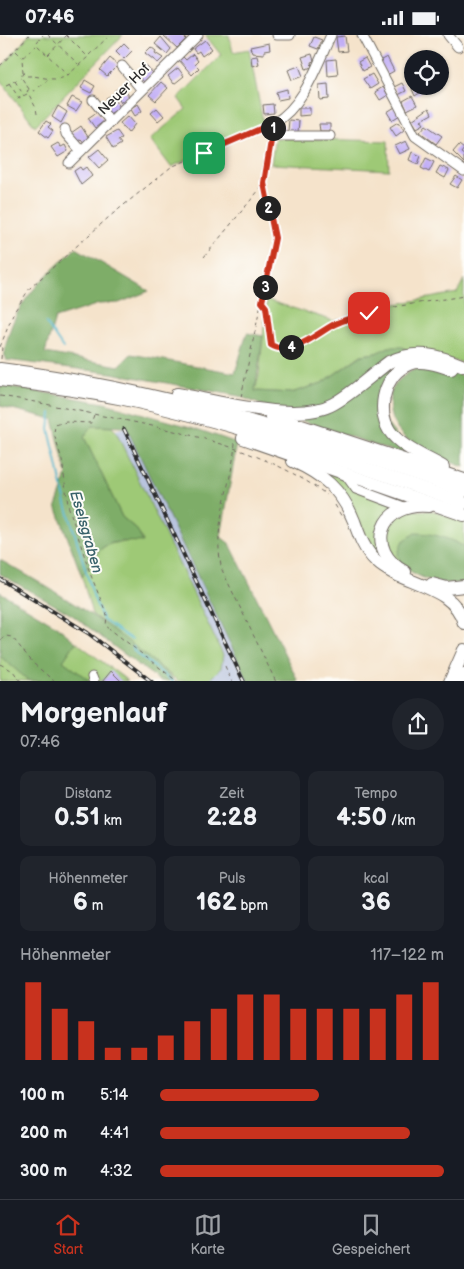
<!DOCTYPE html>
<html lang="de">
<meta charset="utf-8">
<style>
:root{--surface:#171b24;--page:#20242c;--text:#f1f3f6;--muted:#9ea1a6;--line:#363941;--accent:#c8321e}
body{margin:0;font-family:"Balsamiq Sans",sans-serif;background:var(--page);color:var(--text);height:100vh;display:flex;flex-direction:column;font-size:19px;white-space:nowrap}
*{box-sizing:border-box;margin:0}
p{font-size:16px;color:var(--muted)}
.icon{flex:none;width:28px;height:28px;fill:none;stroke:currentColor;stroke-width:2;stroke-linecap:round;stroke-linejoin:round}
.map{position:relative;height:646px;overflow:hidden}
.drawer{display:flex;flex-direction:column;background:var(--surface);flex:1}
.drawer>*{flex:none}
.controls{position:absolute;left:404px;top:15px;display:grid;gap:10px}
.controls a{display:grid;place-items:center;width:45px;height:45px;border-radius:50%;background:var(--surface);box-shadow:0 1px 4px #0004;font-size:25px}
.pin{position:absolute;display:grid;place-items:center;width:42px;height:42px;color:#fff;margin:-21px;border-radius:10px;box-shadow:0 2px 8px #0006}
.km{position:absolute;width:25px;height:25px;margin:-12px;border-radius:50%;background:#222;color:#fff;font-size:14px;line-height:25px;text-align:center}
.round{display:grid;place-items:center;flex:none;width:52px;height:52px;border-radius:26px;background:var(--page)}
.headline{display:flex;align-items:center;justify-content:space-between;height:85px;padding:0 20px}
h1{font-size:28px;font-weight:600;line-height:38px}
.figures{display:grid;grid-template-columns:repeat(3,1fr);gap:8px;height:85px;padding:5px 20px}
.figures div{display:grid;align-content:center;border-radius:10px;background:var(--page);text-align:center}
.figures b{font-size:25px;font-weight:600}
.figures small{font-size:14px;font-weight:400}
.figures p{font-size:14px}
.chart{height:140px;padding:10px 20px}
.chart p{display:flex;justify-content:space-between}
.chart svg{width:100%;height:90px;margin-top:5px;stroke:var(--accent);stroke-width:6}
ul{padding:0 20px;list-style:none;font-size:16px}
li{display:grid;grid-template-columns:80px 60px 1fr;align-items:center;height:38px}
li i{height:12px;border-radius:6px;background:var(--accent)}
.status{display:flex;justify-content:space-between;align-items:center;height:35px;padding:0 25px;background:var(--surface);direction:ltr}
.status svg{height:14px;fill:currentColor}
.tab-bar{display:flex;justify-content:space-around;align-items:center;height:70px;border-top:1px solid var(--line);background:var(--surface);font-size:14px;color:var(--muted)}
.tab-bar a{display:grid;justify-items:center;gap:2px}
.tab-bar .selected{color:var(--accent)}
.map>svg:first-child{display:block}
.industrial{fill:#b9c4de}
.green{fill:#9ec976;stroke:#647a50}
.forest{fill:#7ead67;stroke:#546c49}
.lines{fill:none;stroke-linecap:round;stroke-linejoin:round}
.stream{stroke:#4db4cc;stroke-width:2}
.building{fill:#c0acf6}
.minor-casing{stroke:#726b63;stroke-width:11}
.highway-casing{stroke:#726b63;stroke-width:14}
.path{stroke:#726b63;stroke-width:1;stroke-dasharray:4 4;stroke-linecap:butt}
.minor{stroke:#fff;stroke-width:9}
.highway{stroke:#fff;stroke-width:12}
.rail-casing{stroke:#2b2b2b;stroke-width:4}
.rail{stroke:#fdfcf7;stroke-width:2;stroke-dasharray:5.5;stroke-linecap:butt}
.route-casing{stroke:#fff;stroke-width:10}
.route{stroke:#c8321e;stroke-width:6}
.labels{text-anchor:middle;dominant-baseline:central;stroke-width:4;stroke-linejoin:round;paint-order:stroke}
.street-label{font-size:14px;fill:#2b2b2b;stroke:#fdfcf7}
.water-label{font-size:15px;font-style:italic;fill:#39626b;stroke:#fdfcf7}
</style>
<div class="status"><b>07:46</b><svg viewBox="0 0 49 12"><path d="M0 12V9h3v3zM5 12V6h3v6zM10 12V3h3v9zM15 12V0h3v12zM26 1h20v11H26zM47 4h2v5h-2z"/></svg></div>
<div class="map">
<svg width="464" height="647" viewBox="0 0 464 647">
<rect width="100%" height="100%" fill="#fdfcf7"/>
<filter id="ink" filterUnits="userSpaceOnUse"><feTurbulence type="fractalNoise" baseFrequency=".02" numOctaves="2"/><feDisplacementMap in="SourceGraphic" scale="10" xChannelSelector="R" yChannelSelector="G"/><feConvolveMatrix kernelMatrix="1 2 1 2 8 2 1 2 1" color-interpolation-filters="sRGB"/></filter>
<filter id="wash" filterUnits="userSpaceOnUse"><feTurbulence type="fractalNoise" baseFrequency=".0096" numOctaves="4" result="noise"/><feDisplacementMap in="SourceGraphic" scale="20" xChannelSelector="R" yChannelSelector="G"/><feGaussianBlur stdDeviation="1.12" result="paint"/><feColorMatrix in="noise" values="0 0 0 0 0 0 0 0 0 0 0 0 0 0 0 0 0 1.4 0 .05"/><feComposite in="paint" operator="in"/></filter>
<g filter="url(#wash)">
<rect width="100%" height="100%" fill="#f5e3cb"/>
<path class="industrial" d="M126,392L248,646H208L221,633L223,619L115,395Z"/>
<g class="green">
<path d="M29,0H123L35,91L0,45V34Z"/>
<path d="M205,0H229L233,17L249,14L264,92L171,132L150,104L186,74L178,63L221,20Z"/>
<path d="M275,103L388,106L389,135L271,129Z"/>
<path d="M464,244V328L389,312L376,318L361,320L322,348L291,358L255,356L259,340L267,265L334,286L368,274L457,258Z"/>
<path d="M91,391L112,392L115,395L223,620L221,633L208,646H178L92,579L82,542C103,506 102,508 143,506L137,495L122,482L84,402Z"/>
<path d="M323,435L416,468L392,476L382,519L379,524Z"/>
<path d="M408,475L435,476L464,487V512L454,506L400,530L389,518L386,497L391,486Z"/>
<path d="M76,607L128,646H90L63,626Z"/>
<path d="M0,621L29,646H0Z"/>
</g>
<g class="forest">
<path d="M76,213L149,256L119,268L99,269L55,283L45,318L119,331L131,319L235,338L247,298L263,301L255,356L291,358L322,348L362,320L376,318L389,312H403L408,316L378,378L415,423L294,383L239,361L111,338L6,325C3,317 6,310 8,302C18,263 48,239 76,213Z"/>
<path d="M420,332L444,334L464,342V432C432,420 384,405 390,363C392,347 406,338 420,332Z"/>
<path d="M0,350L104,368L194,393L237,408L221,502L230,509L298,646H248L126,392L92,391L84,402L122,482L137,495L143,507C103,505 102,508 82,542L56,471L67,440L53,384L0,371Z"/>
<path d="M415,498C433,498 449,503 464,512V548C437,550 423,545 400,530L398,519L402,507Z"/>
<path d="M0,525C63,560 123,597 175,646H160L72,580L0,539Z"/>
<path d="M0,557L55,590L76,607L63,626L90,646H29L0,621Z"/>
</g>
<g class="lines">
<g class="stream">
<path d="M46,288L63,313"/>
<path d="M51,378L49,394L66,469L94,563L103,585L132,605"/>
<path d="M133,612L134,616L173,647"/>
</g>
</g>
<g id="blocks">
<g class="building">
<path d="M163,0H182L186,4L177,13Z"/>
<path d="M345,1L347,16L338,17L336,2Z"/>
<path d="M161,2L171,14L167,19L155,9Z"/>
<path d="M314,2L322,5L318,14L310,11Z"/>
<path d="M205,5L212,14L202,21L199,16L196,18L193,14Z"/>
<path d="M124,8L132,16L124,24L116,16Z"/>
<path d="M269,8L270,15L264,16V19L252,18L250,12Z"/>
<path d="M151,12L156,16L155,18L163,23L158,28L145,18Z"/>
<path d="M193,19L198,26L195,29L199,33L192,40L179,25L183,22L186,25Z"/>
<path d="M312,19L314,26L311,27L312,32L306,34L302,22Z"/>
<path d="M257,21L259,29L252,31L251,22Z"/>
<path d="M387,22L394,36L387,40L379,26Z"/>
<path d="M110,23L118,30L107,41L100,35Z"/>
<path d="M365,23L370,32L363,36L358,27Z"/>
<path d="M336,24L338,40L328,41L327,25Z"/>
<path d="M146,30L153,38L144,47L137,39Z"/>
<path d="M299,31L303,41L292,45L288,35Z"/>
<path d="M178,33L184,41L174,49L168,41Z"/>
<path d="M372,39L378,49L370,54L363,44Z"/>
<path d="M85,45L95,51L91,58L81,53Z"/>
<path d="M161,47L168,53L156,66L149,60Z"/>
<path d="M402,48L406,56L398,60L394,52Z"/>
<path d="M328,49L329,64L320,65L319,50Z"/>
<path d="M122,51L129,61L121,67L114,56Z"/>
<path d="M417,51L421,57L415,61L412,54Z"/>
<path d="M383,52L388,60L380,65L375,57Z"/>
<path d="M287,54L288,63L278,65L276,57Z"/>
<path d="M112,60L120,72L108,80L102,72L109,67L106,63Z"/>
<path d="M412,61L417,70L407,75L403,66Z"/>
<path d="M72,62L82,67L76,76L67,71Z"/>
<path d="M138,69L142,76L135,81L130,73Z"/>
<path d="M273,69L274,78L264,79L263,70Z"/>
<path d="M58,71L67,77L61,88L52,82Z"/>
<path d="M395,72L400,80L392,85L387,77Z"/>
<path d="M157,73L164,81L158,86L151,78Z"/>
<path d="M299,73H310V80L299,81Z"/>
<path d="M429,73L432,79L421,85L424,89L417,93L412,85Z"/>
<path d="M97,77L104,86L95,93L88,83Z"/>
<path d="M128,81L135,89L128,98L120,88Z"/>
<path d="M289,85L299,86L298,97L288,96Z"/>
<path d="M46,86L51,89L48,92L53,96L48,103L39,96Z"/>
<path d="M398,87L404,95L396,101L390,92Z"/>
<path d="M278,89H283L284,97H278Z"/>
<path d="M319,89H330V96H320Z"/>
<path d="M426,90L442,101L436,109L420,97Z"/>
<path d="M81,91L90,105L85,109L81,104L77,107L71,98Z"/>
<path d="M117,96L122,103L118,105L121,109L113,114L106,102Z"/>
<path d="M406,106L410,114L399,119L395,111Z"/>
<path d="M58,108L61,112L65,110L68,116L58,122L51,112Z"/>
<path d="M459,110L464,114L461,118L464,120V128L453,117Z"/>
<path d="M99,114L108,125L99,133L89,122Z"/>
<path d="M412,117L421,121L418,129L409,125Z"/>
<path d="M426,123L434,127L429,137L421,133Z"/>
<path d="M440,131L449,135L445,143L436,138Z"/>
<path d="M80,132L82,135L86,132L92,141L81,150L74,136Z"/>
<path d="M456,141L462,145L457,153L450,149Z"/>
<path d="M111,636L122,647H102Z"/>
</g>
</g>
</g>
<g filter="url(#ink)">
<use href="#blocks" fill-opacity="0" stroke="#726b63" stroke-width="1"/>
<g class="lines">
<defs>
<g id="minor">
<path d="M277,0H290"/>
<path d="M362,0L415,101L464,136"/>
<path d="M448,0L458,12"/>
<path d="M122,31L142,55"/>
<path d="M93,65L111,87"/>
<path d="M65,94L66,99L81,116"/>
<path d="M330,101H272L274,88C304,71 317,30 331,0"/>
<path d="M69,128L198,0"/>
<path d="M343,436L356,454L404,472"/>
<path d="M92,642L94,647"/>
</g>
<g id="highway">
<path d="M0,334C159,354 313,401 464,456"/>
<path d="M0,345C41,350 83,356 124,364C240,389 352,428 464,468"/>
<path d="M177,359C217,366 298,389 333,369C353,358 370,341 389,327C416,314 437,320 464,331"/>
<path d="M271,381L464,445"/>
<path d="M243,403L464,480"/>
<path d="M293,426C322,439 342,455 354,486C359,500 364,515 376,526C402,551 453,549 464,588"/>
<path d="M443,432C426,422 400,412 389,395C376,373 385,339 409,329C421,324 439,330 451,334"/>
<path d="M405,537C364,515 379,466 429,471"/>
<path d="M432,549L447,553L464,551"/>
<path d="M450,647L464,615"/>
<path d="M460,647L464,639"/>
</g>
</defs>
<use href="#minor" class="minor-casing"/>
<use href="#highway" class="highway-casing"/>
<g class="path">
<path d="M48,0L78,29"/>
<path d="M66,0L88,22L68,40"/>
<path d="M16,16L22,22"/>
<path d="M48,20L66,1"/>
<path d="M89,20L108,2L106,0"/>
<path d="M0,31L29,0"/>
<path d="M23,38L22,23L36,11"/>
<path d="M15,46L24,61"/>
<path d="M9,48L19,63"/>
<path d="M6,50L21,43"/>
<path d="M29,54L21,42L23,38L27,41C41,40 55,49 68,40L37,10V7L43,0"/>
<path d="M17,64L27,59"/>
<path d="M37,79L36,73L27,56L30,54L34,56L49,44"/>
<path d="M204,222L264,149"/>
<path d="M262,268L266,272L271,310C293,323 318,295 337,288C377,272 422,268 464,261"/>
<path d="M0,312L14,277L30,253L109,182L171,132L267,91"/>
<path d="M1,324L2,312"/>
<path d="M0,361C33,366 65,373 98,380C175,395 262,412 327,460"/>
<path d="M241,362L275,203L264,148L271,107"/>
<path d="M94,380L91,388L66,387L55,390L54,399L62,425L68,470L90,538L107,580L106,591L178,647"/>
<path d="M235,408C232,452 211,490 222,535L276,647"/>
<path d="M335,470L343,484"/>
<path d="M0,605L6,601L12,602L34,629L55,647"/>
<path d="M0,629L13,636L21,647"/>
<path d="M225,631L232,647"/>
<path d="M0,645L2,647"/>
</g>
<use href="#minor" class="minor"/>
<use href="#highway" class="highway"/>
<defs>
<g id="rail">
<path d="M124,394L244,647"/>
<path d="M0,544L88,598L152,647"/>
</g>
</defs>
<use href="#rail" class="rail-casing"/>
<use href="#rail" class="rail"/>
</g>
</g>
<g class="lines" filter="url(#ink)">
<defs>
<path id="route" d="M204,118L274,88L264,148L275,203L262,267L266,272L271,310C292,323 318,297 335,289C346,284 358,281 369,278"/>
</defs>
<use href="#route" class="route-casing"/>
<use href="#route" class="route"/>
</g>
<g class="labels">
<g class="street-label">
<text transform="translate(124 54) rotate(-45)">Neuer Hof</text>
</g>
<g class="water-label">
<text transform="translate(86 497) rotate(74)">Eselsgraben</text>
</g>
</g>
</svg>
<div class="controls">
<a><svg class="icon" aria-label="locate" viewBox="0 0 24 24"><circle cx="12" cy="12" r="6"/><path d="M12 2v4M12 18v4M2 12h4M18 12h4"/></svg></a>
</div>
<div class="pin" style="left:204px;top:118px;background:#1e9e55"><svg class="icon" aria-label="arrive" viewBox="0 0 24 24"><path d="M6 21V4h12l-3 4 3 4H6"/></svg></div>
<div class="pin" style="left:369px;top:278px;background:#d93025"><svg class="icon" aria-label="check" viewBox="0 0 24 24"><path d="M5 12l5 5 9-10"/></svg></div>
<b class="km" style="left:273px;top:93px">1</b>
<b class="km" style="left:268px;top:173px">2</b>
<b class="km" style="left:265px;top:252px">3</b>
<b class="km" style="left:291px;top:312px">4</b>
</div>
<section class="drawer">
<div class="headline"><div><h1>Morgenlauf</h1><p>07:46</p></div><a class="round"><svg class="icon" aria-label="share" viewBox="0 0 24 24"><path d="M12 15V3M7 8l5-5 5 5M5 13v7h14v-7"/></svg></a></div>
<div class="figures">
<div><p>Distanz</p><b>0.51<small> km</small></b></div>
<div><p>Zeit</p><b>2:28</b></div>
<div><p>Tempo</p><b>4:50<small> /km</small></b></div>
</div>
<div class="figures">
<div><p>Höhenmeter</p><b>6<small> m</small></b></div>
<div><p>Puls</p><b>162<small> bpm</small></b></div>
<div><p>kcal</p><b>36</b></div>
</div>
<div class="chart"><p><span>Höhenmeter</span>117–122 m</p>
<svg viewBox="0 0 160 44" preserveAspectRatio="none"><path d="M5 44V6M15 44V19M25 44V25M35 44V38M45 44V38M55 44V32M65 44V25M75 44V19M85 44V12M95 44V12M105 44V19M115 44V19M125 44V19M135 44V19M145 44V12M155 44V6"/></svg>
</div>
<ul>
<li><b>100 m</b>5:14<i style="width:56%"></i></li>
<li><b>200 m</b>4:41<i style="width:88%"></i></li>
<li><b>300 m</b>4:32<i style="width:100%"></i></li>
</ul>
</section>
<nav class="tab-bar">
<a class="selected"><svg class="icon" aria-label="home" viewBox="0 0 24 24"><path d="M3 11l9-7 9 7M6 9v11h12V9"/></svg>Start</a>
<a><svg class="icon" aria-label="map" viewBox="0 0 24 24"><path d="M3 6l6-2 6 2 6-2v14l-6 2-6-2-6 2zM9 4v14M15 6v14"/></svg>Karte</a>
<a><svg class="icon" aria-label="saved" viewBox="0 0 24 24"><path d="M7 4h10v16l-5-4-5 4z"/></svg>Gespeichert</a>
</nav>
